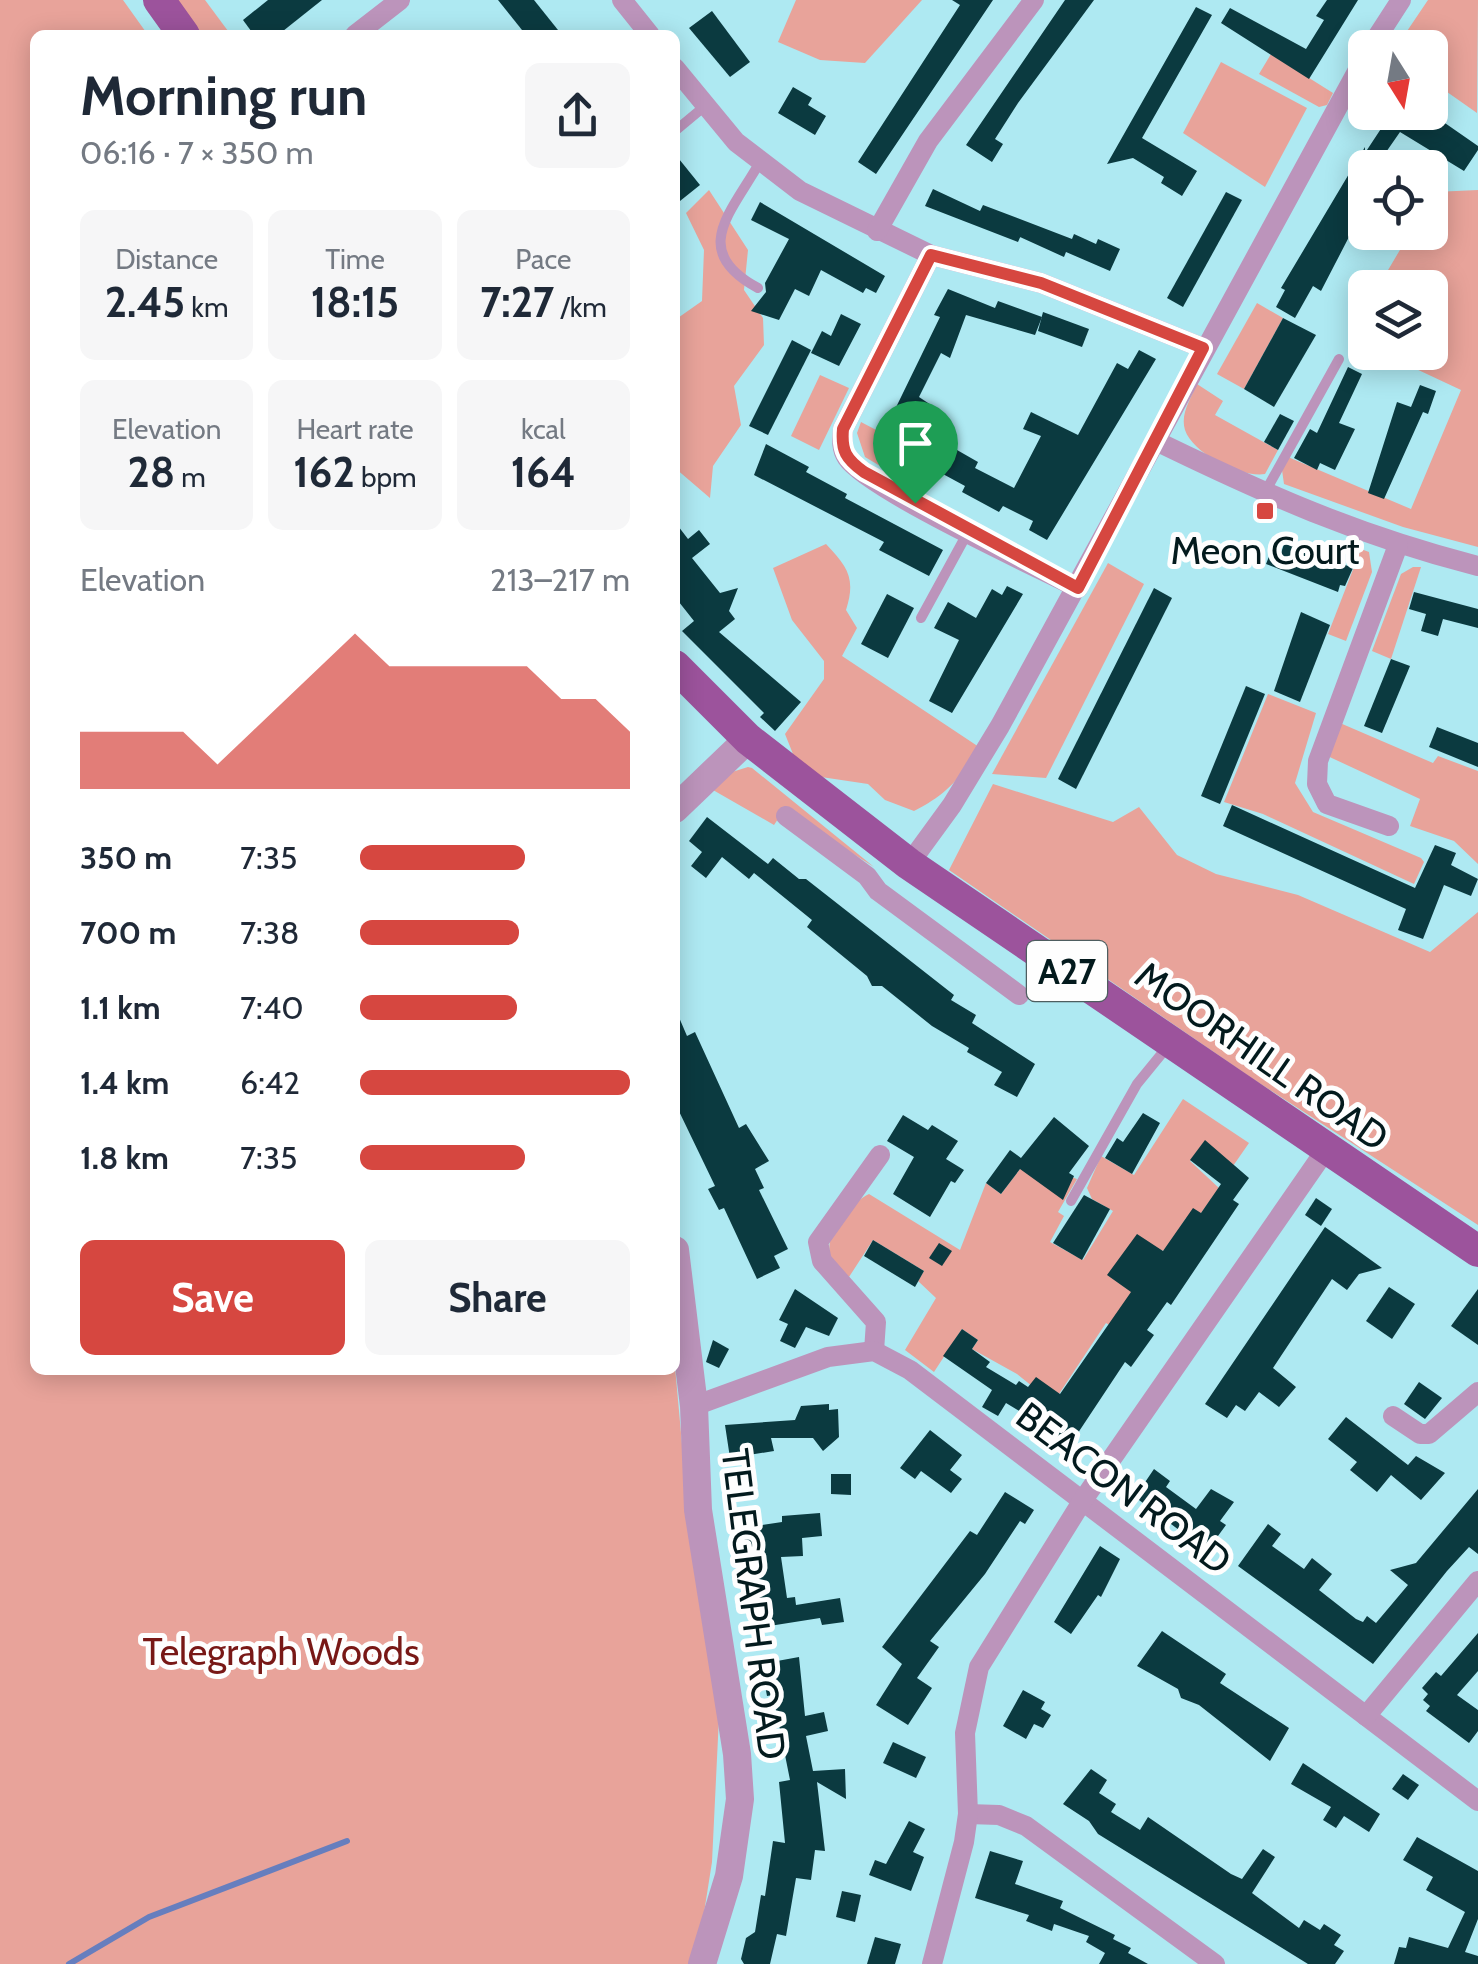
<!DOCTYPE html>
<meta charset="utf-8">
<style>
:root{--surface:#fff;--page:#f6f6f7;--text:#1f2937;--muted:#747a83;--accent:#d64740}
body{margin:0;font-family:Cabin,sans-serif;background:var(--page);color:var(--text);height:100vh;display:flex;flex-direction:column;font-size:38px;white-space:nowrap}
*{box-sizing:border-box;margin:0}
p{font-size:32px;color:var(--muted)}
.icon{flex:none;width:55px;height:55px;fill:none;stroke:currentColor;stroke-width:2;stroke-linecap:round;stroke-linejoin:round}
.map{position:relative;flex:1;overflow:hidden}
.panel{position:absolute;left:30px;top:30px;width:650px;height:1345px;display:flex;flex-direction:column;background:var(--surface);border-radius:15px;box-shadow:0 5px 25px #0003}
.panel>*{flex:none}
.needle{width:65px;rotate:169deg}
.controls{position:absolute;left:1348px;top:30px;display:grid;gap:20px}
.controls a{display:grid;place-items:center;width:100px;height:100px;border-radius:15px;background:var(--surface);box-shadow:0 5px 25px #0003;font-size:50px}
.pin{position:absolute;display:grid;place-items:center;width:85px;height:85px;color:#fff;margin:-102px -42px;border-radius:50% 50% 50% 0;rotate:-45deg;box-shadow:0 0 10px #0007}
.pin .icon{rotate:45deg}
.round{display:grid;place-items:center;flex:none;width:105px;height:105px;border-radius:15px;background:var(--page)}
.headline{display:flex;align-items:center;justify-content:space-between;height:170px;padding:0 50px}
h1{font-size:55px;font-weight:700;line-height:75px}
.figures{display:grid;grid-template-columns:repeat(3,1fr);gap:15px;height:170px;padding:10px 50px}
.figures div{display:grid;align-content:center;border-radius:15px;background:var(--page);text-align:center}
.figures b{font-size:42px;font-weight:700}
.figures small{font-size:28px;font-weight:400}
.figures p{font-size:28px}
.chart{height:280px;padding:20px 50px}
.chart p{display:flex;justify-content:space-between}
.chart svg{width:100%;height:180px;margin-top:10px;fill:var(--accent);opacity:.7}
.button{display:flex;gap:20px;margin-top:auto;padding:20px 50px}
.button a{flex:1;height:115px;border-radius:15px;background:var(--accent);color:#fff;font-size:40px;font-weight:700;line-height:115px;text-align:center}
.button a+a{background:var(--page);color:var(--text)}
ul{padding:0 50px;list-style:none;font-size:32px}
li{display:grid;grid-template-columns:160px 120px 1fr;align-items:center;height:75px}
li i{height:25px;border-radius:12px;background:var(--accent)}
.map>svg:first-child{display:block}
.green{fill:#e8a39a}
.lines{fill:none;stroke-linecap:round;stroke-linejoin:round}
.stream{stroke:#667ebe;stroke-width:6}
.building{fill:#0b3a40}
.service{stroke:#bc94bb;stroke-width:10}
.minor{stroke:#bc94bb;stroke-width:20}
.tertiary{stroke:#bc94bb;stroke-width:28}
.primary{stroke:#9c539c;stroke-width:32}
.route-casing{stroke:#fff;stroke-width:20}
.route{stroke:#d64740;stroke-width:12}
.poi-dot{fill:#d64740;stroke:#fefefe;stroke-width:4}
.labels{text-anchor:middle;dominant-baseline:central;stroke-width:10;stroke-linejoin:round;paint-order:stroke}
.shield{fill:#fefefe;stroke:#4e5e60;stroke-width:2.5}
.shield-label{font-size:35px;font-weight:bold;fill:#031a1d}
.poi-label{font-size:38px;fill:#031a1d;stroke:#fefefe}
.street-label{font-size:38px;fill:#031a1d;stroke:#fefefe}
.park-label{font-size:38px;fill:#781816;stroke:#fefefe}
</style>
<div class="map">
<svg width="1478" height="1964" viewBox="0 0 1478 1964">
<rect width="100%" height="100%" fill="#aee9f2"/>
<g class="green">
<path d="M0,0H123L148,35H35V1370L675,1367L687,1499L719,1717L712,1862L700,1938L689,1964H0Z"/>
<path d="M173,0H205L231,35H198Z"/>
<path d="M796,0H922L865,63L820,60L778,42Z"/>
<path d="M1428,0H1478L1477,113L1430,80V48L1404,47L1399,43Z"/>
<path d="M1271,54L1333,93L1327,105L1319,107L1259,74Z"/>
<path d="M1221,62L1307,108L1265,187L1183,133Z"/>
<path d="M709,190L748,250L744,290L763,318L764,345L734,386L741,425L713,466L710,498L675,468V320L702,301L704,250L686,213Z"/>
<path d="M1478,190V547L1403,527L1284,484L1282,470L1288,457L1411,509L1461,390L1382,353L1430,352V288L1378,287L1410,233L1430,232L1434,192Z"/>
<path d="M1257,303L1283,318L1244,389L1217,374Z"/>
<path d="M820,375L849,388L819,450L791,436Z"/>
<path d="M1197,384L1223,401L1215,415L1278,450L1265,474C1242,478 1193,454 1185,430C1180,414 1191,398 1197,384Z"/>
<path d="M861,422L899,442L897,447L928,466L917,488L865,457L857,433Z"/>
<path d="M826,544C848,567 856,579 846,610L857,628L842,656L979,747C961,778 946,795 914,811L885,800L868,784L801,774L785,734L824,679V661L792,620L773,568Z"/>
<path d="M1361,549L1369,552L1372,572L1346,641L1328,634Z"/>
<path d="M1108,563L1144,584L1046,778L992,774Z"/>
<path d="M1413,567H1421L1391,659L1372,651L1401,574Z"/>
<path d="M1268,694L1316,713L1295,783L1313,812L1421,858L1424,862L1414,884L1263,814L1224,802Z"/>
<path d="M1333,720L1433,763L1438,756L1478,771V864L1454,841L1410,826L1420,799L1321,753Z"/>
<path d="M748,767L752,768L874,867L784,810L774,825L713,790L732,772Z"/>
<path d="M993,784L1113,822L1139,807L1177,855L1216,874L1298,895L1430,952L1478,912V1225L1253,1079L949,870Z"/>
<path d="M1183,1099L1249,1143L1233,1166L1205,1141L1190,1161L1219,1188L1194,1223L1186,1218L1179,1229L1186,1234L1171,1256L1163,1250L1136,1281L1116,1329L1106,1323L1053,1403L1017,1374L972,1349L978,1340L962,1329L934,1372L905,1350L936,1298L918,1281L924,1271L873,1240L849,1277C844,1272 835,1266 832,1260C820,1237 851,1202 869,1194L960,1250L986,1183L1001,1194L1026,1161L1077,1179L1058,1212L1064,1216L1050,1242L1083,1260L1113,1211L1092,1199L1087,1188L1101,1156L1134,1175Z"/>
</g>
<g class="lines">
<path class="stream" d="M69,1964L149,1917L347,1841"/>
</g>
<g class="building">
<path d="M268,0H322L278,35H254L243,20Z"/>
<path d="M498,0H534L562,35H526Z"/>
<path d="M952,0H993L876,174L858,162L960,5Z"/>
<path d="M1065,0H1094L1018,103L995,139L1003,144L992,162L966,145Z"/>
<path d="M1327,0H1358L1309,79L1221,23L1230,8L1306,49L1324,20L1316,16Z"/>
<path d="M1196,7L1212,15L1142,138L1197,171L1182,196L1161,183L1164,177L1133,158L1107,164Z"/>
<path d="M712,11L750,62L730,77L689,28Z"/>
<path d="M793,87L812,98L808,105L826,116L815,135L778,113Z"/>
<path d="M1392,112H1429L1478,146V150L1464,171L1400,132L1375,168H1365V206L1321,291L1313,286L1295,318L1276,307L1285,290L1281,288L1365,147V153Z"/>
<path d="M675,154L700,185L675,205Z"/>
<path d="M933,189L980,211L983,205L1072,239L1074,234L1096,244L1098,239L1120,249L1110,271L1066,252L1064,257L1020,237L1022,233L1018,242L925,206Z"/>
<path d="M1226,192L1242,200L1183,307L1167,298Z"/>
<path d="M760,202L885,276L876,293L866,288L863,293L821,270L809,296L795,289L779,320L751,311L766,292L765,283L789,239L751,220Z"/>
<path d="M948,289L995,308L998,301L1042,317L1035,335L966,315L950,358L941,353L919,397L931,405L922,424L911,418L899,442L883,434L940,317L934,315Z"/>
<path d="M1043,312L1089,329L1082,347L1038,331Z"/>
<path d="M841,314L861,324L839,366L811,353L822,331L831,336Z"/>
<path d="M1283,318L1316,335L1274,407L1244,389Z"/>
<path d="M792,340L811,350L768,435L749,426Z"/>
<path d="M1139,350L1156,359L1047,540L1029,530L1033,521L1003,506L999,512L962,492L965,486L930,467L943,442L978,462L975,468L1014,488L1041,436L1023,429L1031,412L1078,435L1117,363L1128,369Z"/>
<path d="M1348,367L1362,374L1339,423L1355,429L1335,470L1320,463L1317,470L1294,458L1310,429L1317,433Z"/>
<path d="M1420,385L1436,391L1428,414L1423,412L1384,499L1368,493L1397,402L1411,407Z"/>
<path d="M1280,414L1294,421L1278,450L1264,442Z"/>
<path d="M766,444L809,467L806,472L847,494L845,498L943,550L929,576L879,550L884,542L754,475Z"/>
<path d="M675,522L688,539L699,530L710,544L692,558L720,593L738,588L729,611L735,619L719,632L801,702L775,731L760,717L764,713L682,631L694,621L675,597Z"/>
<path d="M1285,541L1353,568L1345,586L1340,585L1338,592L1266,564L1272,549L1281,553Z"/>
<path d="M1007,586L1023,594L952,713L929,701L959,640L934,628L948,602L976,618L992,589L1002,595Z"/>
<path d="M1154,588L1172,598L1076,789L1058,779Z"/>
<path d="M1414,592L1478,609V628L1443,619L1438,636L1421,631L1426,614L1409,609Z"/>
<path d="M887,594L914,608L888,658L861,644Z"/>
<path d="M1301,612L1330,625L1300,702L1274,691Z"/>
<path d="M1391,659L1410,666L1382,733L1364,726Z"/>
<path d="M1246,686L1265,694L1220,804L1201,796Z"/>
<path d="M1437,727L1478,743V767L1429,747Z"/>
<path d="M1232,805L1415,888L1435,845L1456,853L1451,865L1478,879L1471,896L1444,885L1423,939L1398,930L1406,909L1223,826Z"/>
<path d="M707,817L768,864L773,858L799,879H806L954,995L951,1000L976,1015L972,1023L1035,1064L1017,1097L994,1085L1002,1072L967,1052L969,1048L932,1026L882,986H872L867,976L807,927L812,920L754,873L749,879L722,857L706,878L691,866L702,852L689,841Z"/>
<path d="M675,1008L687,1036L695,1032L739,1128L746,1124L769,1161L755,1169L764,1188L759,1190L788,1249L774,1256L780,1268L757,1279L724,1208L719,1210L708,1189L715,1186L675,1103Z"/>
<path d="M1143,1113L1160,1123L1132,1174L1105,1158L1117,1138L1123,1142Z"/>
<path d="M903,1115L928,1130L932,1125L958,1141L946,1159L964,1170L955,1183L951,1181L930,1217L893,1194L914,1157L887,1141Z"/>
<path d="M1054,1117L1089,1146L1069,1173L1074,1176L1063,1200L1020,1169L1001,1194L986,1183L1010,1150L1021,1158Z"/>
<path d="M1205,1140L1249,1178L1233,1200L1239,1204L1171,1305L1167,1302L1147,1330L1154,1335L1131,1367L1125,1362L1066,1451L1030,1425L1034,1420L1006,1403L998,1416L982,1407L992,1390L943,1356L962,1329L978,1340L972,1349L990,1362L986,1367L1016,1385L1019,1381L1028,1387L1036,1377L1060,1394L1131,1292L1107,1275L1137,1234L1163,1251L1193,1208L1201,1213L1221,1184L1190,1160Z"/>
<path d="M1084,1195L1110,1209L1082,1260L1053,1243Z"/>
<path d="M1316,1198L1332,1209L1321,1226L1305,1215Z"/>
<path d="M1325,1227L1382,1268L1359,1274L1347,1290L1332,1279L1273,1368L1296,1387L1279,1407L1259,1392L1245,1411L1236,1405L1227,1418L1205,1404Z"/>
<path d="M873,1240L924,1271L915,1287L864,1256Z"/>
<path d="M939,1243L952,1251L942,1266L929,1258Z"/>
<path d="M1389,1287L1415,1304L1392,1339L1366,1321Z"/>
<path d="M795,1289L838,1318L829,1336L806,1327L795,1348L780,1341L788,1324L779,1320Z"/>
<path d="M1478,1289V1345L1451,1326Z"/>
<path d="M713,1340L729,1349L719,1368L706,1362Z"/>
<path d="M1419,1382L1442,1398L1425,1419L1404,1404Z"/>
<path d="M829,1404V1410L838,1409L839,1437L823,1451L813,1438H771L774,1451L730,1458L725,1425L795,1420L801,1406Z"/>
<path d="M1346,1417L1408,1465L1416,1456L1445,1473L1421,1500L1391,1475L1377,1492L1350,1470L1357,1462L1328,1439Z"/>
<path d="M930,1430L962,1455L950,1470L962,1479L951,1493L921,1471L915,1479L900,1468Z"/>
<path d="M1154,1469L1170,1481L1166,1487L1196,1509L1211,1489L1234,1502L1220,1521L1226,1525L1207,1551L1135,1497Z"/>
<path d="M831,1474H851V1495L831,1494Z"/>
<path d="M1478,1489V1554L1469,1547L1447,1571L1373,1664L1238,1566L1268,1524L1281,1534L1272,1546L1304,1569L1312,1558L1332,1574L1319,1590L1356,1619L1363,1622L1367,1616L1376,1623L1408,1585L1390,1570L1416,1563Z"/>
<path d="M1005,1492L1034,1510L1025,1524L1020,1521L985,1574L930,1641L939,1647L917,1678L932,1688L908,1725L876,1705L902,1664L882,1647L970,1531L977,1535Z"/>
<path d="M820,1513L822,1536L802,1538L803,1556L781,1557L787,1598L795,1597L796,1605L840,1598L844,1622L822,1625L820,1618L763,1627L753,1559L744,1560L742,1528L782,1522V1516Z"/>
<path d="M1100,1546L1120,1559L1101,1597L1098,1595L1071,1634L1054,1622Z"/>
<path d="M1162,1631L1226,1674L1220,1683L1289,1728L1270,1761L1199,1705L1181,1698L1178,1689L1137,1666Z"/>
<path d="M1478,1633V1671L1457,1695L1478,1710V1731L1469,1743L1426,1711L1430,1706L1423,1700L1428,1694L1422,1688L1436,1672L1441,1676Z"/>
<path d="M799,1657L805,1716L824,1712L828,1731L806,1736L813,1771L845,1769L846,1799L817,1782L825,1851L815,1850L811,1880L796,1878L786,1936L777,1934L770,1964H744L741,1959L746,1938L755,1932L761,1895L765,1896L773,1841L785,1843L779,1782L790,1780L773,1695L767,1696L761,1664Z"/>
<path d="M1023,1690L1045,1702L1041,1709L1051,1715L1043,1728L1034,1724L1026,1739L1003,1726Z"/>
<path d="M893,1742L926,1757L916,1778L883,1763Z"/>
<path d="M1303,1763L1380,1814L1369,1832L1344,1816L1336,1828L1323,1820L1331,1807L1291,1784Z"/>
<path d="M1091,1769L1107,1780L1099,1793L1116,1804L1111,1812L1140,1830L1148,1817L1231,1874L1242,1879L1263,1849L1275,1857L1252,1893L1299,1928L1304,1920L1320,1930L1324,1924L1341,1935L1334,1945L1344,1951L1335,1964H1308L1098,1834L1089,1821L1063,1804Z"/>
<path d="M1403,1774L1419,1785L1408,1800L1392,1789Z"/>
<path d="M909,1821L925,1829L913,1852L924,1857L911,1891L869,1875L875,1860L886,1864Z"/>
<path d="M1417,1837L1478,1871V1919L1465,1952L1478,1956V1964H1394L1399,1947L1406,1948L1409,1937L1448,1948L1465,1912L1426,1890L1433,1877L1403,1860Z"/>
<path d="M990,1851L1023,1861L1015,1884L1063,1901L1060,1908L1115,1935L1113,1939L1131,1948L1128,1953L1148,1964H1099L1105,1953L1086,1942L1089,1936L1054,1924L1052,1931L1026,1921L1029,1915L975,1898Z"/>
<path d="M842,1891L861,1895L855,1922L836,1917Z"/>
<path d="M875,1937L901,1944L895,1964H867Z"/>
</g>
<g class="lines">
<g class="service">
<path d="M675,131L705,106"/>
<path d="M758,288C689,251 731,213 760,162"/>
<path d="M1264,494L1339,359"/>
<path d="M921,618L968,532"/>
<path d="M1071,1201L1137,1084L1168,1046"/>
</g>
<g class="minor">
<path d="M622,0L650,35"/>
<path d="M355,35L400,0"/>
<path d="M1370,48L1401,0"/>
<path d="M675,68L736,142L800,191L931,255L1041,283L1203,348"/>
<path d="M877,231L928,141L1034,0"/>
<path d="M931,255L843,429C842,440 841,449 847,458C869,490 1035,566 1078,588"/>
<path d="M1156,441C1267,495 1357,535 1478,566"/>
<path d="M786,816L867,876L878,891L1019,995"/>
<path d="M1389,826L1327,804L1317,784L1318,761L1398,545"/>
<path d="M909,864L952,805L1000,726L1365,57"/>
<path d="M874,1351L876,1322L822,1261L818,1242L880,1155"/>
<path d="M694,1406L828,1357L874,1351L910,1370L1478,1801"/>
<path d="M1393,1416L1420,1434H1429L1478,1392"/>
<path d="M1366,1716L1478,1581"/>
<path d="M968,1814L999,1815L1026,1826L1215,1964"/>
<path d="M932,1964L964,1842L968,1814L965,1733L979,1667L1083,1500L1325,1151"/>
</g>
<g class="tertiary">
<path d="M675,809L748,739"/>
<path d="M675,1250L694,1406L698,1510L737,1754L740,1799L729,1876L702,1964"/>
</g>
<g class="primary">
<path d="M159,0L184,35"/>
<path d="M675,666L748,739L909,864L1478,1251"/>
</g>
</g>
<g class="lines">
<defs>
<path id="route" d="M931,255L1041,283L1203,348L1078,588L864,472C846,459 841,451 843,429Z"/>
</defs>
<use href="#route" class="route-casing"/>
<use href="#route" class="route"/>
</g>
<rect class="poi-dot" x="1255" y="501" width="20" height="20" rx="5"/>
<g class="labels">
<rect class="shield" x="1027" y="941" width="80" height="60" rx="8"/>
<g class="shield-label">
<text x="1067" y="971">A27</text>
</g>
<g class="poi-label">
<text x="1265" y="550">Meon Court</text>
</g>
<g class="street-label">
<text transform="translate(1262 1056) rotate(35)">MOORHILL ROAD</text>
<text transform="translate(1124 1488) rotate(37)">BEACON ROAD</text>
<text transform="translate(754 1604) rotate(83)">TELEGRAPH ROAD</text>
</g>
<g class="park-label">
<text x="281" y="1651">Telegraph Woods</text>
</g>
</g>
</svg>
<div class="controls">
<a><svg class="needle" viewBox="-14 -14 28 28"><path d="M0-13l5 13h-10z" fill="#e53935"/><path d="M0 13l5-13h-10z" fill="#747a83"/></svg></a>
<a><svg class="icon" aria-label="locate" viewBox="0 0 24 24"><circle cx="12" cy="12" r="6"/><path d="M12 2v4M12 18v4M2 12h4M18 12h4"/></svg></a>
<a><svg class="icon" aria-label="layers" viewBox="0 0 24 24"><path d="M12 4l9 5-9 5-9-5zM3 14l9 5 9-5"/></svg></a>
</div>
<div class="pin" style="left:915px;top:503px;background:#1e9e55"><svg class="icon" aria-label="arrive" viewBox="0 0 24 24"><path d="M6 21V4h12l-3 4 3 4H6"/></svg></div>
<section class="panel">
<div class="headline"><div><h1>Morning run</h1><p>06:16 · 7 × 350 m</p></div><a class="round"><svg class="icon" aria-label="share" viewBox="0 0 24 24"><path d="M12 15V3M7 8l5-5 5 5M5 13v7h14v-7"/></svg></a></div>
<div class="figures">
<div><p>Distance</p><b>2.45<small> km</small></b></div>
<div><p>Time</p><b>18:15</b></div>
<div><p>Pace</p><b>7:27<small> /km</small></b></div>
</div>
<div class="figures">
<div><p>Elevation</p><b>28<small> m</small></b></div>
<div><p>Heart rate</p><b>162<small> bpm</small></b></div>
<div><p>kcal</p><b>164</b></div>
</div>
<div class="chart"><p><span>Elevation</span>213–217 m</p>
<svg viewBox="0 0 160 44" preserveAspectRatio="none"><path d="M0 44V30L10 30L20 30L30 30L40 38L50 30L60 22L70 14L80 6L90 14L100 14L110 14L120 14L130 14L140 22L150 22L160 30V44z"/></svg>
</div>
<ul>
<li><b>350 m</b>7:35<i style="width:61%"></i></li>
<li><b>700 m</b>7:38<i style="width:59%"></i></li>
<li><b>1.1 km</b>7:40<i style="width:58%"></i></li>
<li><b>1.4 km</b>6:42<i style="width:100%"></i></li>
<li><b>1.8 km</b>7:35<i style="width:61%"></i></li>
</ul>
<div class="button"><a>Save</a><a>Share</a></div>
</section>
</div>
